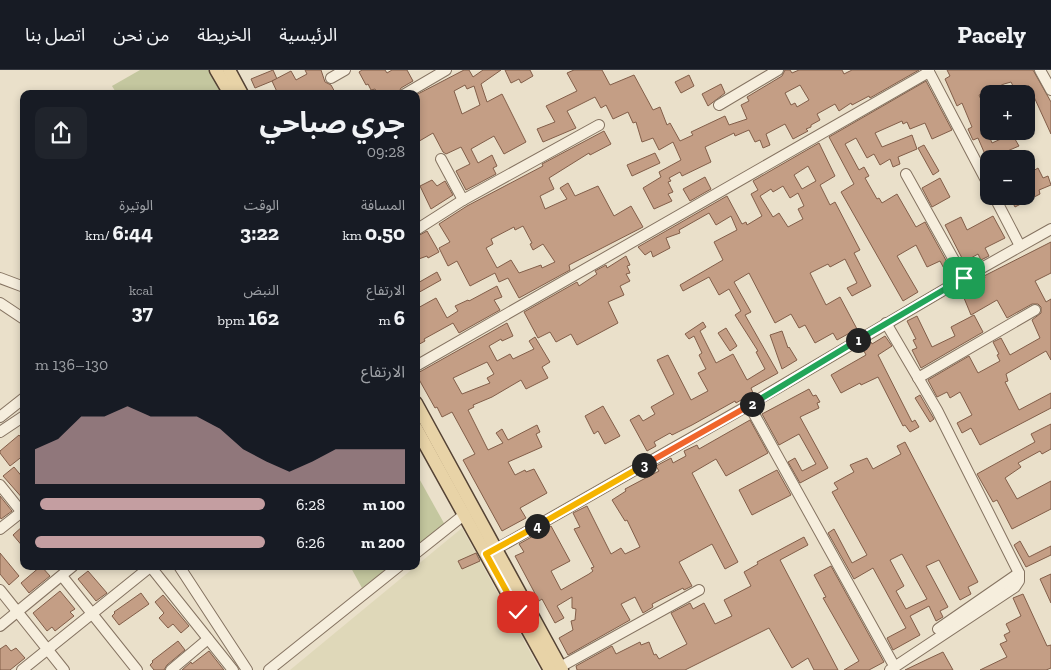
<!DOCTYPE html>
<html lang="ar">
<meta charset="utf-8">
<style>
:root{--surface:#171b24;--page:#20242c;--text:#f1f3f6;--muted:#9ea1a6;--line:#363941;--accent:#c49ea1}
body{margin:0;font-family:"Zilla Slab","Noto Sans Arabic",serif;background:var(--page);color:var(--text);direction:rtl;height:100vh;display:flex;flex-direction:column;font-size:19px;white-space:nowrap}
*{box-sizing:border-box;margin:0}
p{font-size:16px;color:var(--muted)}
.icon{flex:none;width:28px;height:28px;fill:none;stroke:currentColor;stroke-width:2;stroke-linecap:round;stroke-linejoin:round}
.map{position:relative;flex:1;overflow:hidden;direction:ltr}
.side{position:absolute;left:20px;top:20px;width:400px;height:480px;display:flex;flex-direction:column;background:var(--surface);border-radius:10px;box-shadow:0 2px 8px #0003;direction:rtl}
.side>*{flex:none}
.fabs{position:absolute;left:980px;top:15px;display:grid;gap:10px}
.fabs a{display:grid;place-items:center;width:55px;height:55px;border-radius:10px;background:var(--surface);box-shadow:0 2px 8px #0003;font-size:25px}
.pin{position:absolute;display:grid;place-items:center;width:42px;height:42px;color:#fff;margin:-21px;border-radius:10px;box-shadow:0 2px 8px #0006}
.km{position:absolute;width:25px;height:25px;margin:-12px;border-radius:50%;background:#222;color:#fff;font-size:14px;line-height:25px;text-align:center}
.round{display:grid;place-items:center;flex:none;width:52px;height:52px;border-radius:10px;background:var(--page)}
.summary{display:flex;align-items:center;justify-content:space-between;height:85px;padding:0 15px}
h1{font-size:28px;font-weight:700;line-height:38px}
.figures{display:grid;grid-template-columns:repeat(3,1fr);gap:8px;height:85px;padding:5px 15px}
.figures div{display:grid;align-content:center}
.figures b{font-size:21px;font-weight:700}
.figures small{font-size:14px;font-weight:400}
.figures p{font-size:14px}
.chart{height:140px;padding:10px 15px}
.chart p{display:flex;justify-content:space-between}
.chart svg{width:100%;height:90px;margin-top:5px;fill:var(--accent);opacity:.7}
ul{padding:0 15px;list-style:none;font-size:16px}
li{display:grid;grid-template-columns:80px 60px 1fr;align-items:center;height:38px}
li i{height:12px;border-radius:6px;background:var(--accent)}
header{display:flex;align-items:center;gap:30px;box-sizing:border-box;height:70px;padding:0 25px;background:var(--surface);border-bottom:1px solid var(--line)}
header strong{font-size:24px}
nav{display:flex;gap:28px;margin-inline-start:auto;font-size:18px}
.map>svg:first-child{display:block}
.farmland{fill:#dfd8b9}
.green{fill:#c4c79f}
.building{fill:#c49e85;stroke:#825e49;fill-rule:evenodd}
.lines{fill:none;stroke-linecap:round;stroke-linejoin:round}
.minor-casing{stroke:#857361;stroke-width:12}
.major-casing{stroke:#544234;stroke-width:15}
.minor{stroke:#f6eedd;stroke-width:10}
.major{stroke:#e8d3a7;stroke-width:12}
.split-1-casing{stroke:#fff;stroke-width:10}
.split-2-casing{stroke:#fff;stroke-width:10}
.split-3-casing{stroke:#fff;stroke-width:10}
.split-4-casing{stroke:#fff;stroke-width:10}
.split-5-casing{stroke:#fff;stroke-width:10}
.split-1{stroke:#22a559;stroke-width:6}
.split-2{stroke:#22a559;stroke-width:6}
.split-3{stroke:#f0652b;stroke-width:6}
.split-4{stroke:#f5b400;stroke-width:6}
.split-5{stroke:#f5b400;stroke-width:6}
</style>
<header>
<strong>Pacely</strong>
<nav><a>الرئيسية</a><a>الخريطة</a><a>من نحن</a><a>اتصل بنا</a></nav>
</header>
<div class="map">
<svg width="1051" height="600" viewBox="0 0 1051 600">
<rect width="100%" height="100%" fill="#eae0ca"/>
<path class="farmland" d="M462,458L540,600H290Z"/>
<g class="green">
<path d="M140,0H216L230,24H117L112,16Z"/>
<path d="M416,403L445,455L416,477Z"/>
<path d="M350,496H391L362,518Z"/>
</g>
<g class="building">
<path d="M273,0L277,9L255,18L251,9Z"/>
<path d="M305,0H321L325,12L331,15L336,24H278L272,11L291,1L296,10L307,4Z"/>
<path d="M362,0H385L387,3L392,0H407L413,11L401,18L398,24H378L375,19L371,20L368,14L366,15L359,2Z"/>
<path d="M464,0H469L473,7L483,0H501L481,14L487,32L502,24L526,72L504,84L494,66L471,79L478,93L492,85L497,96L493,98L496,104L466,120L456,101L470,94L461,77L446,84L443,82L433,63L416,73V25ZM465,15L467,19L474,16L480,35L462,44L454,21Z"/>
<path d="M505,0H530L533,6L521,13L519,9L511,13Z"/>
<path d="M574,0H602L610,15L634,5L653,40L660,37L667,55L670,53L680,71L693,65L691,62L725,46L729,55L747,49L741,35L749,31L747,27L782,6L785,0H790L792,3L799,0H842L844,4L852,0H919L870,28L869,26L852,35L851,33L839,41L835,34L817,44L820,50L811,55V57L806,59L808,61L793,69L785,54L766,64L770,75L763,78L760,70L755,72L749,60L735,66L734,63L705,77L711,92L682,106L680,102L669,108L671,111L668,112L673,122L668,124L672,131L654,139L643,118L661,107L659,102L681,90L673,72L659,80L653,68L642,72L636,52L633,53L628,42L613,49L606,35L601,38L595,27L567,41L576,58L543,72L537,59L555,52L546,36L577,21L567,3ZM800,15L809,30L797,37L795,33L791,35L785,23Z"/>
<path d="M947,0H1033L1051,32V64L1029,16L1016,22L1011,12L1004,14L979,25L988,46L982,49L992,73L1012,64L1019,76L998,85L999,89H987L978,68L973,70L972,68L968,59L972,57L962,33L957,36L945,9L950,6Z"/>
<path d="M689,5L694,16L681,23L675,12Z"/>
<path d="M926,11L952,60L932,69L925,53L910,59L907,52L903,54L902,51L875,63L882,77L912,65L917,79L898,87L900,94L893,97L890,89L880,95L874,84L867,88L856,68L845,74L859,100L864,97L869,106L865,108L877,129L879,128L882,133L897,124L916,157L925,152L953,203L948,206L940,191L927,197L916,175L897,186L918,222L903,231L841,122L854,114L829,67Z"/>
<path d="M721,14L725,23L708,36L702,24Z"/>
<path d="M604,61L611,74L590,85L589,83L549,108L554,119L540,126L545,139L567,129L560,118L568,113L575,126L598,116L614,146L631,136L643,157L569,195L570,200L519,228L508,208L499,212L495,203L470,216L457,191L448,196L439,178L450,172L439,154L467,136L543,96L542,94ZM523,156L532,173L530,174L533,180L543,174L555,192L542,198L541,195L519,203L511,190L497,198L486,178L493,174L491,169L514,157L515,160Z"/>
<path d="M819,73L835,106L820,115L830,135L835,132L860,180L854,183L871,216L852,226L847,218L857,213L845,189L830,197L828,194L810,203L826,235L840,227L857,259L837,270L833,263L815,273L805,255L799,258L791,244L775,253L749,203L734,212L751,242L745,245L778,303L751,318L753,323L736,333L735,331L692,355L672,365L670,363L654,372L656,376L647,381L630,350L639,345L643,351L655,344L651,337L674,324L657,290L668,285L691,330L708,321L698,303L706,299L699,285L702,283L694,266L689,269L685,264L703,252L706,257L700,261L716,293L733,284L747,310L765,299L756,282L758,281L735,245L741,241L729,219L719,225L709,207L683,221L680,215L723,190L714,172L737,160L731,146L716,155L709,143L679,160L680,163L666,168L670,178L653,187L651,181L645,185L638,177L727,126L742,154L746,152L747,155L762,146L751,124L758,120L753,111ZM808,96L816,111L802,119L794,105ZM783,116L790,128L798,123L804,136L798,139L803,149L788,157L779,143L773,147L760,126L771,119L773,122Z"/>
<path d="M924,75L939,101L933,105L918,78Z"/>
<path d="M655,83L660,93L632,106L627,95Z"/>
<path d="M1026,86L1033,101L1038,98L1043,108L1048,106L1051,115L1039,120L1040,124L1015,137L1009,126H1026V118L1029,117L1026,109Z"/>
<path d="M705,107L711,119L690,131L683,119Z"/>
<path d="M940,108L950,127L932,137L922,118Z"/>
<path d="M432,110L437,116L445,111L453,125L431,139L420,116Z"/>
<path d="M993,146L1005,168L985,178L989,186L981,190L978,184L964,192L945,155L961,147L967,160Z"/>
<path d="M427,161L439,182L428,188L427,186L416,190V167Z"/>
<path d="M1051,172V203L1035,211L1046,232L1051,229V290L1046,281L1006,304L1008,311L1005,312L1019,340L1051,323V338L980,375L971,358L962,363L957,353L972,345L960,322L950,328L947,322L937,327L928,310L969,286L978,303L1000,291L997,285L999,284L993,272L1001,268L1010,285L1040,268L1032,250L1041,243V237L1038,234H1032L1007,248L997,230L971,245L964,228L971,225L967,217L985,208L984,206Z"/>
<path d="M626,186L630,195L627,196L630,203L626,204L630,211L620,216L624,225L608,232L618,253L577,275L571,264L556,272L550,262L538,268L524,242L577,212L579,216L597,204L595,201L606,195L607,198Z"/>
<path d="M437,202L441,210L416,224V214Z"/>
<path d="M497,216L502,227L494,230L500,240L459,263L453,253L424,269L425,271L416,276V239L436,228L447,248L458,241L455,236L468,230L469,231Z"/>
<path d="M974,245L983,262L921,298L912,280L917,278L913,270L916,269L907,251L917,246L932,277L955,266L951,257Z"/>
<path d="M507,253L513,266L502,271L501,269L489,276L497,291L510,284L513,289L534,279L529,271L535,267L550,292L542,297L548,308L526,319L521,310L492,327L473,335L474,337L468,340L488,380L503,373L496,363L502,359L508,370L537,355L540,362L536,364L542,377L508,392L515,405L525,400L526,402L534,399L547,423L520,438L526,448L502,461L463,390L475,384L452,342L442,347L437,337L435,338L416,304ZM487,292L494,304L487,308L490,313L462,324L453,308Z"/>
<path d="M726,258L737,276L730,281L718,263Z"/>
<path d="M782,261L788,278L789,277L797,290L782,299L770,265Z"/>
<path d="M885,266L892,276L878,285L912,352L915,350L919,357L910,362L905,355L903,356L878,307L861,315L860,313L841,323L831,305L866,285L862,277L871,272L872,274Z"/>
<path d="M809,319L813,326L816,325L820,332L817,333L819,338L800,347L828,398L800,413L788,392L795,388L802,401L816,394L799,364L779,375L762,344Z"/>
<path d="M920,325L934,349L930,352L915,328Z"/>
<path d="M603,336L620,366L605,374L598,361L594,364L585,346Z"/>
<path d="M750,350L768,383L726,406L716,389L692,403L738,492L725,499L712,474L679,492L692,516L684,520L683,518L652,534L653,537L643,543L635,527L621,534L630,550L568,585L559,568L573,560L571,551L575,550L576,539L572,538V527L557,536L564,548L555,553L542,529L539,531L515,486L524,482L519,474L551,456L570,491L551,501L561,520L589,504L593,501L591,498L594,497L574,459L580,457L573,443L587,436L611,484L621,478L625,484L640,477L627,450L625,451L612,430L626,421L625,419L659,401L656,396L671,388L673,393L686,386L684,381L697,375L699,379Z"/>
<path d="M1051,354V379L1042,384L1040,381L1018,393L1021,397L1005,408L1017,429L1051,411V439L1012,459L997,430L993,432L977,404L1035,372L1031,364Z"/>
<path d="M19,365L24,371V385L10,396L0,383V381Z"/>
<path d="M905,372L978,512L968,517L971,524L960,530L939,490L926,496L948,537L940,541L943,547L936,551L929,536L910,546L920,565L893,580L887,568L906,558L873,498L854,509L828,463L834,459L852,493L867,485L832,422L838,419L834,413L854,402L850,395L857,392L867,388L873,399L901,384L897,376ZM902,484L927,529L906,539L896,521L904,516L890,490Z"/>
<path d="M14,397L24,409V430L3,406Z"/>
<path d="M777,400L791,425L752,445L739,420Z"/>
<path d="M0,426L12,441L1,449L0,447Z"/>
<path d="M24,455V478L13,465Z"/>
<path d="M804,467L808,475L780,490L838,600H814L808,588L792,598L769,558L685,600H577L576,596L612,576L616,584L640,572L641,575L649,572L654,585L656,584L659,589L687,574L671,543L690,533L693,539L704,533L715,554L732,546L724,530L751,516L744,502L758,494L757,492Z"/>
<path d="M1020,471L1029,487L1051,476V485L1026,497L1014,475Z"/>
<path d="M0,483L19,506L9,515L0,504Z"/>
<path d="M476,483L480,491L462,499L458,491Z"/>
<path d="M41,496L50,506L29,523L21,513Z"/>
<path d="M831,496L884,592L869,600H844L859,591L823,528L826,527L814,505Z"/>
<path d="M88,501L107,523L96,531L78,509Z"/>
<path d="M1051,504V533L1040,509Z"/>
<path d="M60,521L75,539L70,542L74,546L55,561L52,557L47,561L33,543Z"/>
<path d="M141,523L149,534L119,555L112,546L115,543L114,542Z"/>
<path d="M1023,524L1047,576L1051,575V598L1046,600H980L1007,587L1000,574L1007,571L1004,565L1010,562L1006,554L1021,546L1013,528Z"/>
<path d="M163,525L189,556L181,563L173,554L168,558L159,548L164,543L155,532Z"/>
<path d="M178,571L185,580L167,595L164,600H154L150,595L153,592L152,591Z"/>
<path d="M6,575L11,581L16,578L25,588L10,600H0V579Z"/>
<path d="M209,581L224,600H182L191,592L192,594Z"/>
<path d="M943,582L953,600H905L928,589Z"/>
</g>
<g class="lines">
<defs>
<g id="minor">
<path d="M928,0L989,116"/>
<path d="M1040,0L1051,20"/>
<path d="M331,8L345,0"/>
<path d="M405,24L446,0"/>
<path d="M719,35L778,0"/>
<path d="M441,89L463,130"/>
<path d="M906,104L964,208"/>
<path d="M994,126L1020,176"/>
<path d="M416,160L463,130L599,55"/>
<path d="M0,208L24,217"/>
<path d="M0,233L24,249"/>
<path d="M886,253L937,340L1019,503V511L1015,517L890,600"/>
<path d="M416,296L929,2"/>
<path d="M918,308L1035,240"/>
<path d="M749,335L892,592"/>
<path d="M0,347L24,328"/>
<path d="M0,362L24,346"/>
<path d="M0,415L24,445"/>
<path d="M0,459L24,440"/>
<path d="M491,482L749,335L964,208L1051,159"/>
<path d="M416,483L465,444"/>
<path d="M150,496L233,600"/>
<path d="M179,496L247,600"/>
<path d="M62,506L137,600"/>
<path d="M0,520L64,600"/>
<path d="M0,556L73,496"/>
<path d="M938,559L1019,503"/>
<path d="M560,597L699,520"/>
<path d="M22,600L150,497"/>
<path d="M171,600L208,569"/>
<path d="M269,600L399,496"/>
</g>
<g id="major">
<path d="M216,0L230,24"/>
<path d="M229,0L242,24"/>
<path d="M416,333L562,600"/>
<path d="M416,358L550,600"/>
</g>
</defs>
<use href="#minor" class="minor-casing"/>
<use href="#major" class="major-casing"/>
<use href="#minor" class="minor"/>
<use href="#major" class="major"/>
</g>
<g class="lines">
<defs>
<path id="split-1" d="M858,270L964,208"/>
<path id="split-2" d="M752,334L858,270"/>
<path id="split-3" d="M644,395L752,334"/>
<path id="split-4" d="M537,456L644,395"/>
<path id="split-5" d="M518,542L486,484L537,456"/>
</defs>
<use href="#split-1" class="split-1-casing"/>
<use href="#split-2" class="split-2-casing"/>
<use href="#split-3" class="split-3-casing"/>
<use href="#split-4" class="split-4-casing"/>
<use href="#split-5" class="split-5-casing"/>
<use href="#split-1" class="split-1"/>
<use href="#split-2" class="split-2"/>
<use href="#split-3" class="split-3"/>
<use href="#split-4" class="split-4"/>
<use href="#split-5" class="split-5"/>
</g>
</svg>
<div class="fabs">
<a>+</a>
<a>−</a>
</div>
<div class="pin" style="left:964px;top:208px;background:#1e9e55"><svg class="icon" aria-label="arrive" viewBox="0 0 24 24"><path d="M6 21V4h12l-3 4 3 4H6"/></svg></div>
<div class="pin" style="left:518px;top:542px;background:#d93025"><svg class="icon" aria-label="check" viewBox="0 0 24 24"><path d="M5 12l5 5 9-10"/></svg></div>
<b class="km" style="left:858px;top:270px">1</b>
<b class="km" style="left:752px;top:334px">2</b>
<b class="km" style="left:644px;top:395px">3</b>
<b class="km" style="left:537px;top:456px">4</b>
<section class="side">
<div class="summary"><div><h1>جري صباحي</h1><p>09:28</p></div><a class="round"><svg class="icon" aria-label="share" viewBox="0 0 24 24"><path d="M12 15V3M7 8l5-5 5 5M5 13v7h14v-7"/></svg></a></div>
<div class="figures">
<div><p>المسافة</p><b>0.50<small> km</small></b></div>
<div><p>الوقت</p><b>3:22</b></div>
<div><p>الوتيرة</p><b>6:44<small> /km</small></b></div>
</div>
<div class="figures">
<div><p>الارتفاع</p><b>6<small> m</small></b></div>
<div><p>النبض</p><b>162<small> bpm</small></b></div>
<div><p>kcal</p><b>37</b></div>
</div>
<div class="chart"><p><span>الارتفاع</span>130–136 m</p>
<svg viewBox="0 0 160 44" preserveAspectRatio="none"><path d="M0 44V27L10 22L20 11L30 11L40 6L50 11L60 11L70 11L80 17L90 27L100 33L110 38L120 33L130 27L140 27L150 27L160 27V44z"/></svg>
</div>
<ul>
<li><b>100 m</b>6:28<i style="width:98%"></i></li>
<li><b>200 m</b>6:26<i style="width:100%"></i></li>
</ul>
</section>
</div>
